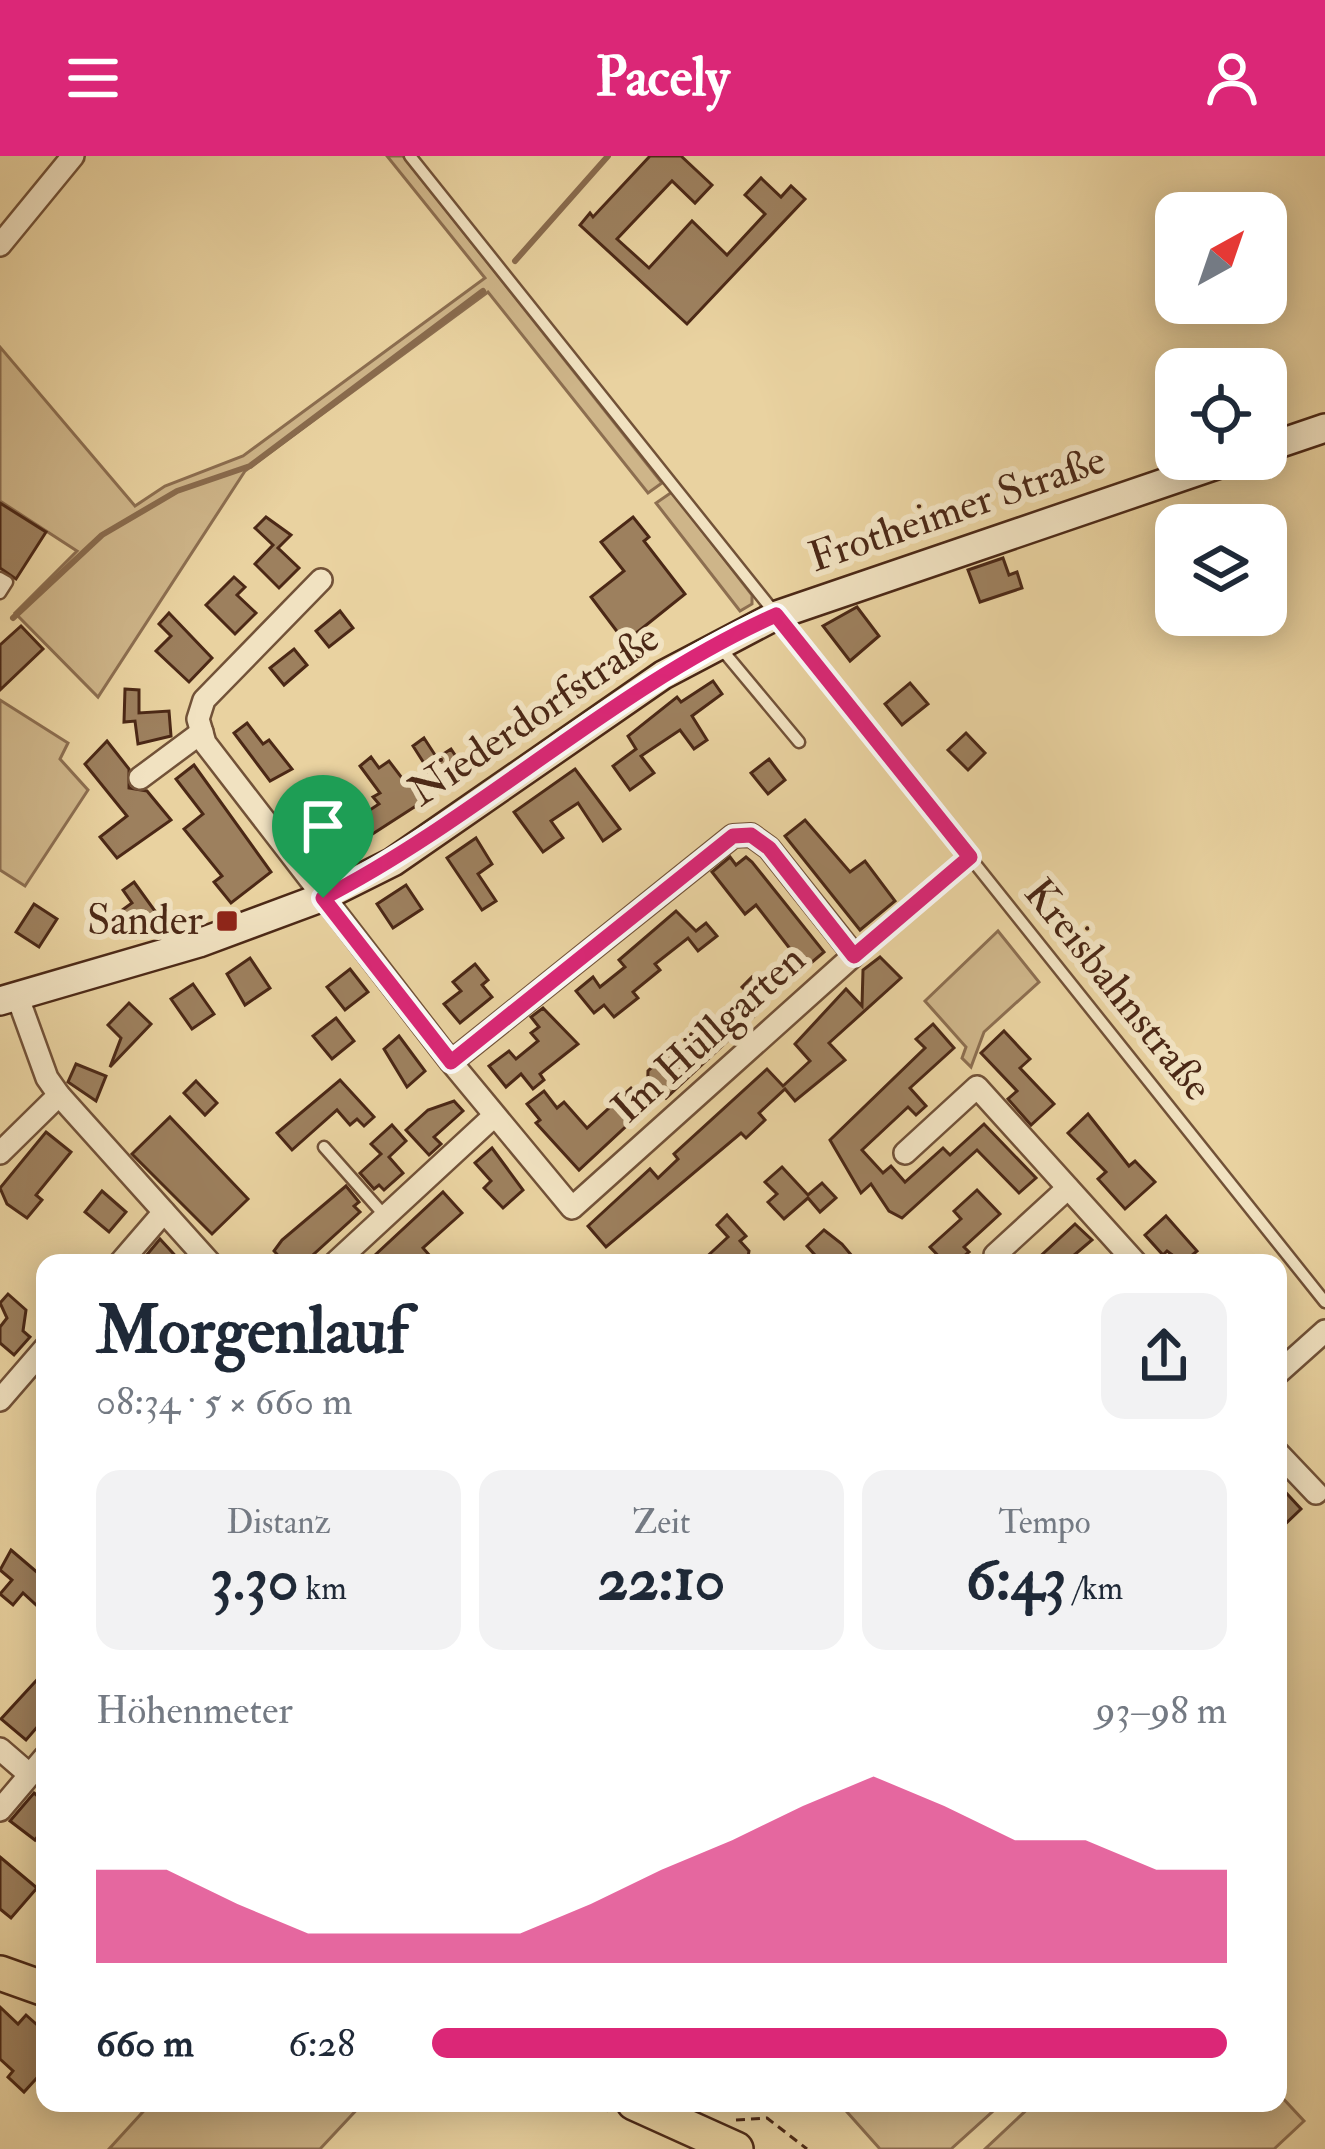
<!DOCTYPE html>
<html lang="de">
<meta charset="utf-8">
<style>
:root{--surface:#fff;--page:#f2f2f3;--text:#1f2937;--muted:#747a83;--accent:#db2777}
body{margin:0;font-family:"IM FELL Double Pica",serif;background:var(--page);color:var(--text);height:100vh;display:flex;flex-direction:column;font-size:45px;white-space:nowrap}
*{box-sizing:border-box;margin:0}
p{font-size:39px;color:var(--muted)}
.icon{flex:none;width:66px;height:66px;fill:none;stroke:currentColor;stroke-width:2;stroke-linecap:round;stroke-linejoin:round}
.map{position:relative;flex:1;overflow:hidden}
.side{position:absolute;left:36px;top:1098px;width:1251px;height:858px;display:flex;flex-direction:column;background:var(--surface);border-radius:24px;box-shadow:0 6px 30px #0003}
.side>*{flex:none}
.needle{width:78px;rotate:40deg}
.tools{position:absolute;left:1155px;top:36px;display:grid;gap:24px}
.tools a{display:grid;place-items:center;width:132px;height:132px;border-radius:24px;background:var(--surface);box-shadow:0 6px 30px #0003;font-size:60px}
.pin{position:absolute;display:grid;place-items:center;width:102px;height:102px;color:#fff;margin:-123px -51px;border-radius:50% 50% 50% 0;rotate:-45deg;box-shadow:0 0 12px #0007}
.pin .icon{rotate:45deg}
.round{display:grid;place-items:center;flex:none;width:126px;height:126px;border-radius:24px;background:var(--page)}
.head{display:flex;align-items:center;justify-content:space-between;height:204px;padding:0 60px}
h1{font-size:66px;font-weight:700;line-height:90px}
.figures{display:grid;grid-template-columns:repeat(3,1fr);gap:18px;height:204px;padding:12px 60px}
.figures div{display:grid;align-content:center;border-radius:24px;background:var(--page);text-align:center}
.figures b{font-size:60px;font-weight:700}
.figures small{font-size:33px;font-weight:400}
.figures p{font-size:33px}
.chart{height:336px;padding:24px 60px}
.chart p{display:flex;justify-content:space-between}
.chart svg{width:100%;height:216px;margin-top:12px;fill:var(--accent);opacity:.7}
ul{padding:0 60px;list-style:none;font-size:39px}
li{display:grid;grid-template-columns:192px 144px 1fr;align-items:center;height:90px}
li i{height:30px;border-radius:15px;background:var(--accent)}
header{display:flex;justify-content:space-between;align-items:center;height:156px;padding:0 60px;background:var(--accent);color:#fff;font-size:54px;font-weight:700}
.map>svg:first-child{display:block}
.green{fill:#ceb589;stroke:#8c6e50;stroke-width:3}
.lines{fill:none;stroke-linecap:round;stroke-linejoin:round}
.stream{stroke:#896b4d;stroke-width:6}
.building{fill:#9d805e;stroke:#4b2816;stroke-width:3}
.lane-casing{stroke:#725238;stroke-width:15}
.street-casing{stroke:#725238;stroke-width:26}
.secondary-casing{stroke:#4b2816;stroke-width:32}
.primary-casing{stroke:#4b2816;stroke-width:38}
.path{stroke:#4b2816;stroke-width:3;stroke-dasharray:9 6;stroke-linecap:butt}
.lane{stroke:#f1e2c1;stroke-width:10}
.street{stroke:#f1e2c1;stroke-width:21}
.secondary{stroke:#f1e2c1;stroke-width:27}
.primary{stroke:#e9d2a0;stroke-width:33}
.route-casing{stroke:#fff;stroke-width:24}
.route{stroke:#db2777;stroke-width:15}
.poi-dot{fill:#8f2418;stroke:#f1e2c1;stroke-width:4.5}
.labels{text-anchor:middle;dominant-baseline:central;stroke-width:12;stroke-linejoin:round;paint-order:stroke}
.street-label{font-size:42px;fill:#4b2816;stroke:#f1e2c1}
.poi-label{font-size:42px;fill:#4b2816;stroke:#f1e2c1;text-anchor:end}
</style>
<header><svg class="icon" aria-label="menu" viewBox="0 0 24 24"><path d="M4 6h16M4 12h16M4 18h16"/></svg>Pacely<svg class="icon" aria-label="person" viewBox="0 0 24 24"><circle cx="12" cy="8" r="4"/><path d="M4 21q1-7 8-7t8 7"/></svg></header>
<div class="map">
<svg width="1325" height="1993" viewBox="0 0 1325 1993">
<rect width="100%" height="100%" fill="#e9d2a0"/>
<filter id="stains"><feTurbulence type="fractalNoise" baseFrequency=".00167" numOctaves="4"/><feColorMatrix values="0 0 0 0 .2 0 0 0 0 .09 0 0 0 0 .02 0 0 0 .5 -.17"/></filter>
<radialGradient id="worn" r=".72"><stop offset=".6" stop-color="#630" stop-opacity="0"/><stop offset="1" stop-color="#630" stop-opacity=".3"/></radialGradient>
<g class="green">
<path d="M387,0H403L662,327L648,337L488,136L245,315L98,541L15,457L77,395L0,345V191L135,350L165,330L243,300L485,122Z"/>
<path d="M672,336L752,439V448L740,455L656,347Z"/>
<path d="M0,544L68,587L60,603L88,634L25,730L0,714Z"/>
<path d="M998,775L1039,826L984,876L971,911L962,902L966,891L925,845Z"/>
<path d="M1278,1937L1304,1965L1274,1993H985L1034,1947H1278Z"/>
<path d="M151,1947H363L320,1993H109Z"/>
<path d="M839,1947H1002L951,1993H880Z"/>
</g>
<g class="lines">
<g class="stream">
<path d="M515,105L608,0"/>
<path d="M13,462L102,379L177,335L250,310L483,135"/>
</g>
</g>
<g class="building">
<path d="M650,0H681L712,29L695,47L672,25L617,83L649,112L692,65L727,99L765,58L745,39L761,22L781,41L791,30L805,43L687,168L580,69L590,57L593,61Z"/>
<path d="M0,347L46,376L16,423L0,412Z"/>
<path d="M266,361L291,379L278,392L299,412L279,432L255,408L273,389L255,372Z"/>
<path d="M633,361L649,381L644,385L685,438L625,486L591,441L624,415L601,386Z"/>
<path d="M1003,402L1009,419L1017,416L1022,432L980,446L968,414Z"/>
<path d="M234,421L245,431L237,439L256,457L235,478L206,449Z"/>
<path d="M857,451L879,480L850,505L823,470Z"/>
<path d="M340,455L353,472L329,491L316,475Z"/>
<path d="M169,457L212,502L189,526L156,495L171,480L159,468Z"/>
<path d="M21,470L43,493L0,534V489Z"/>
<path d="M294,493L307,509L284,529L270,512Z"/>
<path d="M713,525L722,538L692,560L707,584L694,593L680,574L641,600L654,617L630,634L613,610L636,593L628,580L677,541L681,546Z"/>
<path d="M910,527L928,548L902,569L885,548Z"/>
<path d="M125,533L139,534V557L169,555L171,580L138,588L135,565L124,566Z"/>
<path d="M247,567L263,588L269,584L292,613L270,625L234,577Z"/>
<path d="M966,577L985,597L968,614L948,594Z"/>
<path d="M424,582L437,602L451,593L467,617L340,699L329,681L379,648L373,641L380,637L360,610L371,601L379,612L389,605L408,630L429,615L413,590Z"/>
<path d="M107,585L129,613V632L147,635L171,664L117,702L100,681L127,660L85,608Z"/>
<path d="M769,603L785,624L768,638L751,617Z"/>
<path d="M194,609L271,716L231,747L214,726L222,720L184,673L203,658L176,623Z"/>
<path d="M575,613L620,673L603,685L578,647L551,665L563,682L543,696L514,656Z"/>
<path d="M805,664L850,716L865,705L895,745L860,774L785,680Z"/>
<path d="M476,682L492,708L478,718L496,745L482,754L447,702Z"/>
<path d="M730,701L736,709L746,701L752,706L824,796L805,812L756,749L745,758L712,716Z"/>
<path d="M134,726L160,762L136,782L118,757L132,747L123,734Z"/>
<path d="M406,729L422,753L393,772L377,748Z"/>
<path d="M34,748L57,763L39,791L16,776Z"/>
<path d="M676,755L696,775L706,767L717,780L698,795L688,782L655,808L660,814L633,836L638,842L614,861L604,849L594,857L576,835L593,821L600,831L625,811L619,804Z"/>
<path d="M880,801L901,822L829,887L845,904L795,945L785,933L759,957L765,964L746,982L741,977L606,1091L588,1070L650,1013L658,1022L678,1003L674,998L767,913L783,930L810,905L795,888L846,833L862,850L863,814Z"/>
<path d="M250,802L270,832L245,849L227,818Z"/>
<path d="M475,808L488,824L482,829L492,841L460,867L444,848L461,835L453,826Z"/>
<path d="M350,813L368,836L345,854L327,831Z"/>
<path d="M752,821L768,839L758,848L762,853L666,942L658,933L647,944L648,915L670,895L674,900L710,860L714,866L747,836L742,831Z"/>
<path d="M193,828L214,858L192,873L171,843Z"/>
<path d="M129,847L151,868L110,911L121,882L108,869Z"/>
<path d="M543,852L578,888L540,918L544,924L533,933L521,918L506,931L489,910L509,895L516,903L538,885L531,877L539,871L531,861Z"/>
<path d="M336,862L354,885L332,903L313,880Z"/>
<path d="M933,868L954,892L910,932L926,950L916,959L908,951L862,994L883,1017L891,1010L905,1026L943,992L950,999L984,968L1036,1022L1019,1037L977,994L902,1062L889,1055L871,1028L861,1037L830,984L925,892L916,883Z"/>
<path d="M1004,875L1030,903L1020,912L1054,948L1031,969L1008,943L1017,935L981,897Z"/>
<path d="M399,880L425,915L407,931L384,893Z"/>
<path d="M76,908L106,920L96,945L68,926Z"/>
<path d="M340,924L374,961L364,970L357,963L350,969L337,954L292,994L277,977Z"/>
<path d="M196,925L217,947L205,959L184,937Z"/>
<path d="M631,932L644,946L633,957L636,961L579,1014L536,967L540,964L527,948L544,935L557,952L564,946L587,972Z"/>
<path d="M454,945L463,955L434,981L441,988L429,999L406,974L428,954Z"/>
<path d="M1088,958L1129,1010L1135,1005L1155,1026L1125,1053L1098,1023L1106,1016L1068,977Z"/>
<path d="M170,961L248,1043L212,1078L132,998Z"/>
<path d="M392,969L406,985L389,1001L403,1017L384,1034L379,1029L374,1033L360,1017L381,998L371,988Z"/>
<path d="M46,976L71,996L36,1039L42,1044L27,1062L7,1048L0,1032Z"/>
<path d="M492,992L523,1034L503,1052L484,1032L491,1025L475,1007Z"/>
<path d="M782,1011L808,1039L822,1027L836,1042L820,1056L808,1042L784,1063L768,1046L777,1038L765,1026Z"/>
<path d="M346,1030L359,1046L354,1050L360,1056L304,1107H285L274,1095L282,1084Z"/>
<path d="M977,1034L1000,1058L964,1091L969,1096L956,1107H945L930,1091L961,1063L954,1055Z"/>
<path d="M102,1035L126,1056L109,1076L85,1056Z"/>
<path d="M443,1036L462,1057L423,1092L430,1100L423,1107H381L374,1100Z"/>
<path d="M727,1059L746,1080L740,1085L749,1095L747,1107H700L728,1081L717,1069Z"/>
<path d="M1166,1060L1197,1095L1183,1107L1167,1095L1163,1099L1145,1079Z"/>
<path d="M1075,1068L1092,1084L1073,1100L1079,1107H1033Z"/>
<path d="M824,1074L842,1088L858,1107H822L807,1090Z"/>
<path d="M160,1083L182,1107H140Z"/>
<path d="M8,1138L26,1154L23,1175L30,1181L14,1199L0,1187V1171L7,1162L0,1147Z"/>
<path d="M1278,1328L1301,1353L1278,1375Z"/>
<path d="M11,1394L45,1423V1457L23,1437L13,1449L0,1438L12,1424L0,1414Z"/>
<path d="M45,1515V1562L26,1584L1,1563Z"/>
<path d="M34,1637L45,1646V1670L35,1684L10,1665Z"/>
<path d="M0,1701L37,1732L11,1762L0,1753Z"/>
<path d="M0,1851L18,1868L26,1859L45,1876V1913L24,1936L8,1921L13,1915L0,1903Z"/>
</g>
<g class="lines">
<defs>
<g id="lane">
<path d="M410,0L1325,1146"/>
<path d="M0,422L7,426L0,437"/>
<path d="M719,490L799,586"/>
<path d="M854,799L909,753"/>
<path d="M324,991L385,1060"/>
</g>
<g id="street">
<path d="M0,89L73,0"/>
<path d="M321,424L204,544L198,563L205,587L451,906L572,1052L854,799L769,692L751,679L733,680L451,906"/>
<path d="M140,622L202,576"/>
<path d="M18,842L47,922L59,939L210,1107"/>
<path d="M0,997L59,939"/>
<path d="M905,997L977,931L1136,1107"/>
<path d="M995,1099L1068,1032"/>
<path d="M120,1107L164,1056"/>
<path d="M335,1107L494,960"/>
<path d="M1278,1217L1325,1175"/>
<path d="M0,1244L45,1192"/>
<path d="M1278,1297L1316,1337"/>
<path d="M0,1593L30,1619"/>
<path d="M0,1654L45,1601"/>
</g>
<g id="secondary">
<path d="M1266,292L1325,272"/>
<path d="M0,845L199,787L323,741L393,706L663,519L777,459L1234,303"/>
</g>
<g id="primary">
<path d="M0,1817L45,1833"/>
<path d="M634,1947L736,1993"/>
</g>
</defs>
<use href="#lane" class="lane-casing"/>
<use href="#street" class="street-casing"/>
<use href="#secondary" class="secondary-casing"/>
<use href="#primary" class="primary-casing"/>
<g class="path">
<path d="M919,744L958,712"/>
<path d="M594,1947L608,1955"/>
<path d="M736,1964L767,1962L807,1993"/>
</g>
<use href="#lane" class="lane"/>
<use href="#street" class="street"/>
<use href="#secondary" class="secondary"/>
<use href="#primary" class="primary"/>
</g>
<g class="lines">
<defs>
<path id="route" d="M776,459L970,701L854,800L769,692L751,679L733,680L451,906L323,742C482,660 613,532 776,459Z"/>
</defs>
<use href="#route" class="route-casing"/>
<use href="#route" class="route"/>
</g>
<rect class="poi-dot" x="215" y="753" width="24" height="24" rx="6"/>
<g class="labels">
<g class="street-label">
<text transform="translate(957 353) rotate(-19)">Frotheimer Straße</text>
<text transform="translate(534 559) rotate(-34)">Niederdorfstraße</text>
<text transform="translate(1118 834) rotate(51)">Kreisbahnstraße</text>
<text transform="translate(709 878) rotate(-42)">Im Hüllgarten</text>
</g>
<g class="poi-label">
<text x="203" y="765">Sander</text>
</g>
</g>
<rect width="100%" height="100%" filter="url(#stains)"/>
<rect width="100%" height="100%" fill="url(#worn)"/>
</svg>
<div class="tools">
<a><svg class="needle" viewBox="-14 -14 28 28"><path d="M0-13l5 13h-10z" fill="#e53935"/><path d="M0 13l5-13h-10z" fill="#747a83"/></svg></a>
<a><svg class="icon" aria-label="locate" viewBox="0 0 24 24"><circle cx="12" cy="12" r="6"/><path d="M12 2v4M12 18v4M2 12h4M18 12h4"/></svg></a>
<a><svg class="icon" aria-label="layers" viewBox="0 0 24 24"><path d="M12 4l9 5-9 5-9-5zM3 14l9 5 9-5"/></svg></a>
</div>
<div class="pin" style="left:323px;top:742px;background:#1e9e55"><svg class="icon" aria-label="arrive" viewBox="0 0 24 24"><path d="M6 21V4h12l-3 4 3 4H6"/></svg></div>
<section class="side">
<div class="head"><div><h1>Morgenlauf</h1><p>08:34 · 5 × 660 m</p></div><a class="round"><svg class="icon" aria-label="share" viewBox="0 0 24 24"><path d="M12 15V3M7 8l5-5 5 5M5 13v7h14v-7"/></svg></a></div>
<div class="figures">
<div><p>Distanz</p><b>3.30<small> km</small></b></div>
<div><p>Zeit</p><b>22:10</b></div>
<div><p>Tempo</p><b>6:43<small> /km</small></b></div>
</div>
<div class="chart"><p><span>Höhenmeter</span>93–98 m</p>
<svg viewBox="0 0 160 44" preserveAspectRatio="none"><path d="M0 44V25L10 25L20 32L30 38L40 38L50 38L60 38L70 32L80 25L90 19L100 12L110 6L120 12L130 19L140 19L150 25L160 25V44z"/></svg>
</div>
<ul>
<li><b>660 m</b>6:28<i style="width:100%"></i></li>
</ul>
</section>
</div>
